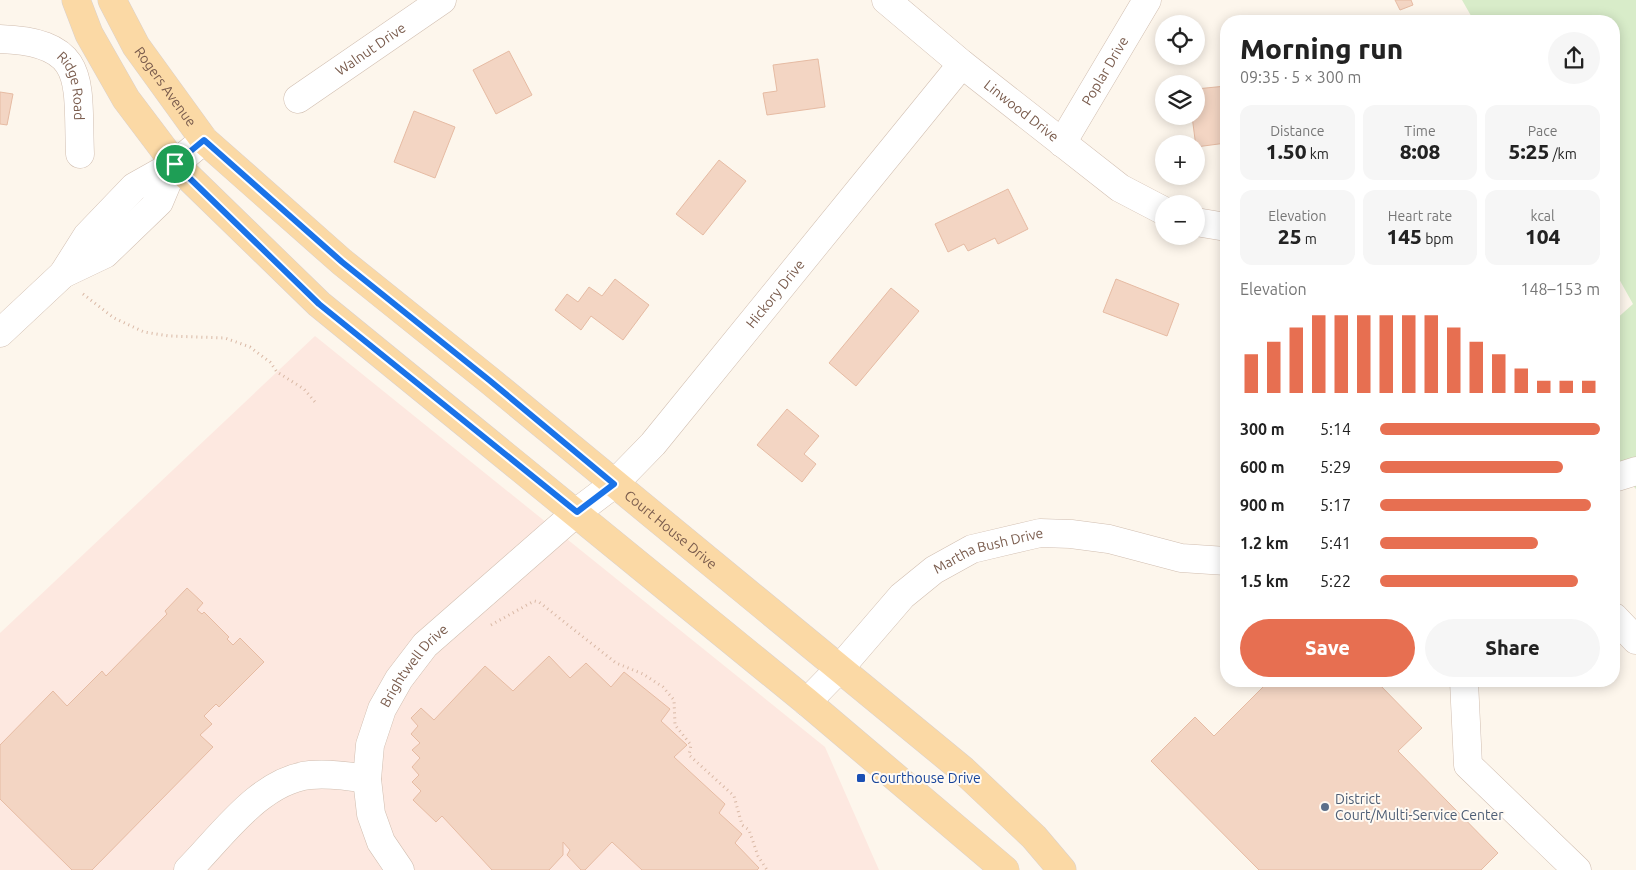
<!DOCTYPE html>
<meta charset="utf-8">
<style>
:root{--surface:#fff;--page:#f6f6f6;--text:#222;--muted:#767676;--accent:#e76f51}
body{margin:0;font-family:Ubuntu,sans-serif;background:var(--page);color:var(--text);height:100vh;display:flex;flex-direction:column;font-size:19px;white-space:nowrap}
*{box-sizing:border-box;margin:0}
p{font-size:16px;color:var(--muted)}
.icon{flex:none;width:28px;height:28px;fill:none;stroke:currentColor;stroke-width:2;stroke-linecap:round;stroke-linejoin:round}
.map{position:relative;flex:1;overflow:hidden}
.side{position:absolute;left:1220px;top:15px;width:400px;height:672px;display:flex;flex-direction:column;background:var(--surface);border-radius:20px;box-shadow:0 2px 12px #0003}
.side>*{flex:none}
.controls{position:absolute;left:1155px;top:15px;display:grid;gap:10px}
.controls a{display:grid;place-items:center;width:50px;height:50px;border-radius:50%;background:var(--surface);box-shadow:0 2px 12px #0003;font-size:25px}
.pin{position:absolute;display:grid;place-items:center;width:42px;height:42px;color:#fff;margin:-21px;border:2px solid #fff;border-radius:50%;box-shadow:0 1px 5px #0007}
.round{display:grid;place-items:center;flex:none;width:52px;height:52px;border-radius:26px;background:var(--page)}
.headline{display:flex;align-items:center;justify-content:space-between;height:85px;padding:0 20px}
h1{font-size:28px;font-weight:800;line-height:38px}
.metrics{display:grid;grid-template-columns:repeat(3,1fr);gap:8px;height:85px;padding:5px 20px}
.metrics div{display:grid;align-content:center;border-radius:12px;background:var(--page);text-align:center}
.metrics b{font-size:21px;font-weight:800}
.metrics small{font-size:14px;font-weight:400}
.metrics p{font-size:14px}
.chart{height:140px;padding:10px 20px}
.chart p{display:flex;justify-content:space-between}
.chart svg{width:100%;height:90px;margin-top:5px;stroke:var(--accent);stroke-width:6}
.action{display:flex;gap:10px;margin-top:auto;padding:10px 20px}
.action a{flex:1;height:58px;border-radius:30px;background:var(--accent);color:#fff;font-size:20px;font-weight:800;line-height:58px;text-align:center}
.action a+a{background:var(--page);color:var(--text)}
ul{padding:0 20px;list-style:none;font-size:16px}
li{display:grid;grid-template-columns:80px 60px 1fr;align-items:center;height:38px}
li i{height:12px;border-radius:6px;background:var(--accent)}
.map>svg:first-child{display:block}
.commercial{fill:#fde8e0}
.green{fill:#d8ecc9}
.building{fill:#f3d5c3;stroke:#e6bba3}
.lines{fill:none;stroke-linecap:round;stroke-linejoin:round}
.minor-casing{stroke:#d1beb0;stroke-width:29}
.major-casing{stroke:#dad1cd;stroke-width:29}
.path{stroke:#d9b8a5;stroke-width:3;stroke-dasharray:1 4;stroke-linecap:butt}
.minor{stroke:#fff;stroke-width:28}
.major{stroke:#fbd9a5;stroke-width:28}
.route-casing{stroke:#fff;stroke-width:10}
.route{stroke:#1a73e8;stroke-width:6}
.transit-dot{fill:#1a4fb4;stroke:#fffaf3;stroke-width:2}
.service-dot{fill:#5c6f8a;stroke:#fffaf3;stroke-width:2}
.labels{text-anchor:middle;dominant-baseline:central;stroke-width:4;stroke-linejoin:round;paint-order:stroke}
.street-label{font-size:14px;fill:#7a5c4d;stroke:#fffaf3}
.transit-label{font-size:14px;fill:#164399;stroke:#fffaf3;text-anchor:start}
.service-label{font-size:14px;fill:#4e5e75;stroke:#fffaf3;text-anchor:start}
</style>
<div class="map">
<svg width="1636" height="870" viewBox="0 0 1636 870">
<rect width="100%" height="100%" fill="#fdf6ec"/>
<path class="commercial" d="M315,336L825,747L879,870H0V633Z"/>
<path class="green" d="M1462,0H1636V489L1614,466V321L1633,304L1614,270V21H1474Z"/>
<g class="building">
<path d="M1395,0H1411L1413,5L1400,10Z"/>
<path d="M509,51L532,95L496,114L473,70Z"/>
<path d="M818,59L825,107L767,115L763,93L777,91L773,65Z"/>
<path d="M1226,86V143L1196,147L1192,116H1196V89Z"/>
<path d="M0,92L13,94L7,125L0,124Z"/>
<path d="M414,111L455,127L435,178L394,162Z"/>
<path d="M719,160L746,181L703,235L676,214Z"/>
<path d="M1008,189L1028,229L998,244L995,238L968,251L964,244L948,252L935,224Z"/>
<path d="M615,279L649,305L623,340L591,316L581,330L555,310L567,294L578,302L589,287L602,296Z"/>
<path d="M1116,279L1179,304L1167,336L1103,312Z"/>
<path d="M891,288L919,311L856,386L829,363Z"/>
<path d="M787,409L819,436L804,454L816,464L802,482L757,445Z"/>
<path d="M187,588L203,603L197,610L202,614L204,612L229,637L227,639L233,645L240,638L264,662L219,707L216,704L204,716L212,724L200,735L213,747L92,870H72L0,799V745L53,691L67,706L102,671L106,676L167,614L165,611Z"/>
<path d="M549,656L570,678L586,663L611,687L624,672L670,709L661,721L687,745L674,757L725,804L719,813L742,834L735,843L759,868L757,870H642L612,842L585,870H581L567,855L570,850L563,842V855L549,870H492L442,816L436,822L413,800L421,791L412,782L419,775L412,767L420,758L412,750L420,743L411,734L418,726L411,718L421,708L434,720L485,666L513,691Z"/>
<path d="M1269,681H1376L1422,728L1398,751L1498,853L1481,870H1259L1151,761L1195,717L1214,736Z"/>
</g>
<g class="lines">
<defs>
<g id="minor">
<path id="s1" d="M886,0L962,64L1120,188L1164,211"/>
<path id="s2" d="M0,39C89,42 77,82 80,154"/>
<path id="s3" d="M298,99L442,0"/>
<path id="s4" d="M1062,143L1147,0"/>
<path d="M1196,222L1226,227"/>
<path d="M63,274L105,254L159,202L175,164"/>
<path d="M0,333L63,274L87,236L134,187L175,164L204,140"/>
<path d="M1614,478L1636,471"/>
<path d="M1614,617L1636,640"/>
<path d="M1464,681L1468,765L1577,870"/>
<path id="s5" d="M807,702L840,668L902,596L934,570L972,549L1040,533L1071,534L1109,539L1181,558L1226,561"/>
<path d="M188,870C221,837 260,780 310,775C329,773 349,776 367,779"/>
<path id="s6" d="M400,870L381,842L371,814L367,779L370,745L382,709L399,679L425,645L577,512L614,484L653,444L962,64"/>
</g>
<g id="major">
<path d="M76,0L89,34L126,99L175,164L319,304L807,702L1005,870"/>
<path id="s7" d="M112,0L136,46L204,140L342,262L489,380L963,770L1034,837L1062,870"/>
</g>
</defs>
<use href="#minor" class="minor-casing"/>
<use href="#major" class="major-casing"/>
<g class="path">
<path d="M83,294L114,318L144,332L169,336L225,338L250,347L270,362L277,372L304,389L315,402"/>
<path d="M491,625L534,601L539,602L616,663L643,674L663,687L674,700L675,725L691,745L689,755L734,796L742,825L749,830L758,856L767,870"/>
</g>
<use href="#minor" class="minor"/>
<use href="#major" class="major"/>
</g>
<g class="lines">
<defs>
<path id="route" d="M204,140L342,262L489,380L614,484L577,512L319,304L175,164Z"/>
</defs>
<use href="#route" class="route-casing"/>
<use href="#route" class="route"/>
</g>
<rect class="transit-dot" x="856" y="773" width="10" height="10" rx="2.5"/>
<circle class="service-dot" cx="1325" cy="807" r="5"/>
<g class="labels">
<g class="street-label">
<text stroke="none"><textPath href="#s3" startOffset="88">Walnut Drive</textPath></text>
<text stroke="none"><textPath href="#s4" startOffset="84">Poplar Drive</textPath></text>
<text stroke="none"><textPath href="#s7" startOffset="102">Rogers Avenue</textPath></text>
<text stroke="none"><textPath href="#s2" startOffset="98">Ridge Road</textPath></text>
<text stroke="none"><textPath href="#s1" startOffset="175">Linwood Drive</textPath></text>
<text stroke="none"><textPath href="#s6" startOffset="746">Hickory Drive</textPath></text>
<text stroke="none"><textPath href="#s7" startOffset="776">Court House Drive</textPath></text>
<text stroke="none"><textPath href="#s5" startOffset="242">Martha Bush Drive</textPath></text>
<text stroke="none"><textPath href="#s6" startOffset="225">Brightwell Drive</textPath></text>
</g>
<g class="transit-label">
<text x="871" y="778">Courthouse Drive</text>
</g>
<g class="service-label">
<text x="1335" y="799">District<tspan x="1335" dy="16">Court/Multi-Service Center</tspan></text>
</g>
</g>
</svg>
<div class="controls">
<a><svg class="icon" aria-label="locate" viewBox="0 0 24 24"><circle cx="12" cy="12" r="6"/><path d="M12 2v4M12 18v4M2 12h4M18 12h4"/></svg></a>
<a><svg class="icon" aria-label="layers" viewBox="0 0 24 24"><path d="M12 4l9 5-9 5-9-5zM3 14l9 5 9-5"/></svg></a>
<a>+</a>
<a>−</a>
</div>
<div class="pin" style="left:175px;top:164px;background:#1e9e55"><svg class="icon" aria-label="arrive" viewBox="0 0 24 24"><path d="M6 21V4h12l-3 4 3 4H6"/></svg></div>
<section class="side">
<div class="headline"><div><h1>Morning run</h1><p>09:35 · 5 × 300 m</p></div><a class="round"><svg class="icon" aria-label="share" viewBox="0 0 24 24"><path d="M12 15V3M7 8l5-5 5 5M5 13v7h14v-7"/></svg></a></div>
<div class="metrics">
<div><p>Distance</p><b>1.50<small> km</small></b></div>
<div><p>Time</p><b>8:08</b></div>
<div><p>Pace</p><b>5:25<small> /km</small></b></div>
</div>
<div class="metrics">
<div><p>Elevation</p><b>25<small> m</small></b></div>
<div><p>Heart rate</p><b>145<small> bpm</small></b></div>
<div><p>kcal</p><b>104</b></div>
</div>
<div class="chart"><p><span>Elevation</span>148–153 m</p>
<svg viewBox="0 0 160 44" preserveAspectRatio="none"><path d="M5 44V25M15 44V19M25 44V12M35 44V6M45 44V6M55 44V6M65 44V6M75 44V6M85 44V6M95 44V12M105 44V19M115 44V25M125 44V32M135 44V38M145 44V38M155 44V38"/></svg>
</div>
<ul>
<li><b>300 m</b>5:14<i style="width:100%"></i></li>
<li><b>600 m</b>5:29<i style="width:83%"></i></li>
<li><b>900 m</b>5:17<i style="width:96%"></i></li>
<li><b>1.2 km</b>5:41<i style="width:72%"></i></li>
<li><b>1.5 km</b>5:22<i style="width:90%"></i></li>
</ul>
<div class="action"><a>Save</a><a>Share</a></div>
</section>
</div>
